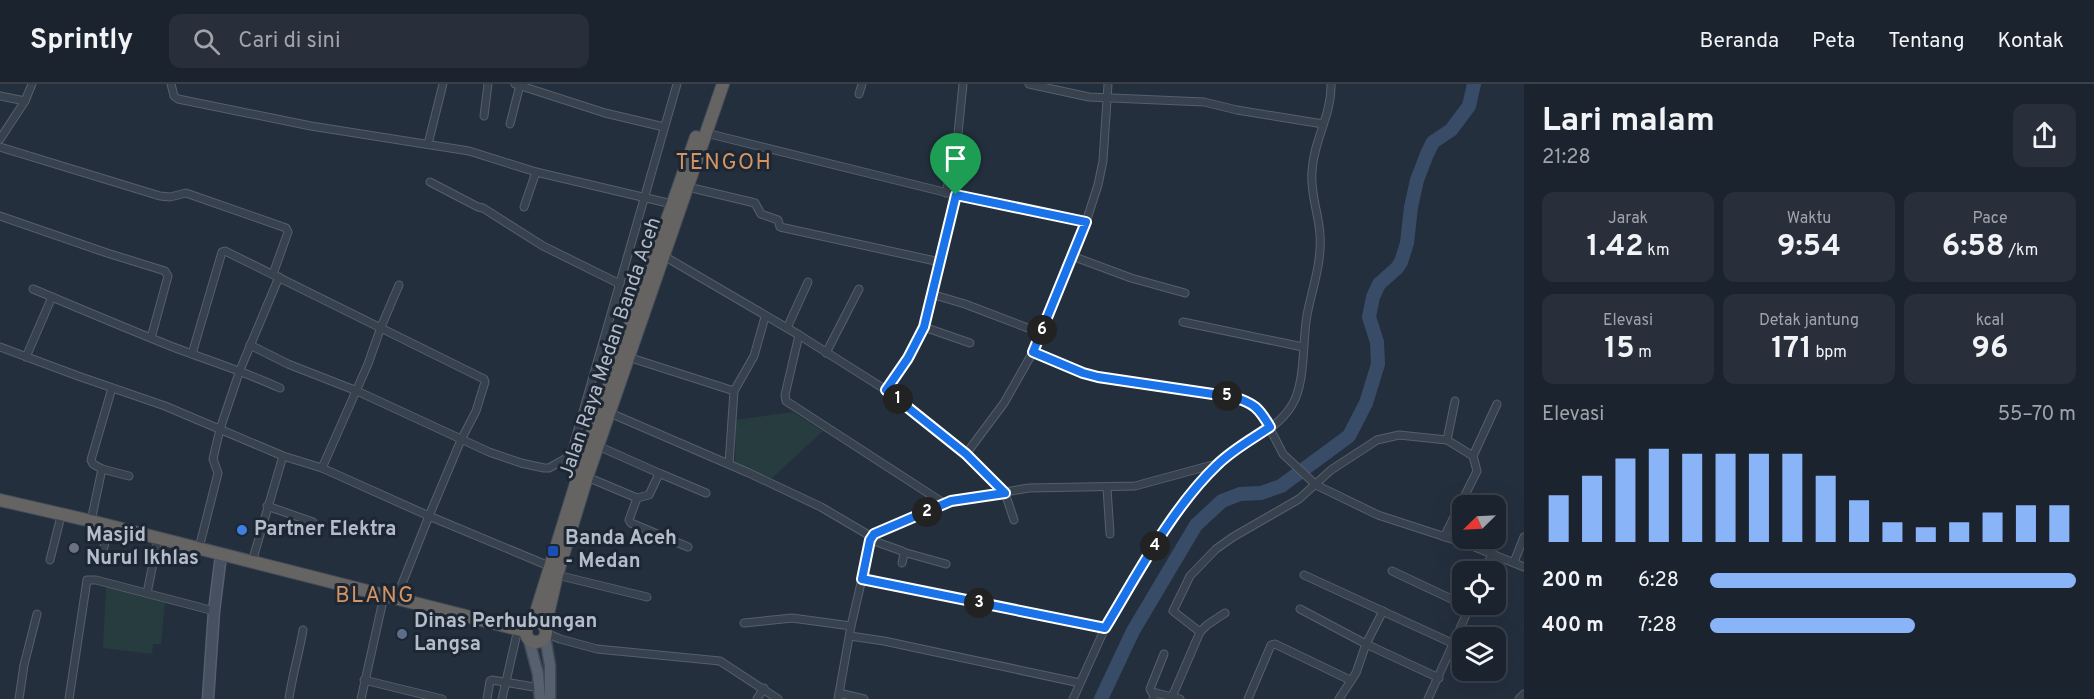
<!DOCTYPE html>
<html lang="id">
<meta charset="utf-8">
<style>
:root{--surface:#1b232e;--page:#282f3a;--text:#f1f3f6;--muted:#a0a4aa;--line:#39404a;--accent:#8ab4f8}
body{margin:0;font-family:Overpass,sans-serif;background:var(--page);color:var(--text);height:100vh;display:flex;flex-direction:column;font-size:22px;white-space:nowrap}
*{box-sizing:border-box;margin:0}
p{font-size:20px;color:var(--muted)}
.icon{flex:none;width:33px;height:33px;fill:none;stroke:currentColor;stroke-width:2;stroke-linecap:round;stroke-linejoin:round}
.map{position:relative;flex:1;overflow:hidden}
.drawer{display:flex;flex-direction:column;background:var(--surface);width:570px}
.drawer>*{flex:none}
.needle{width:39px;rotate:246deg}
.controls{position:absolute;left:1452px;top:411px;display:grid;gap:12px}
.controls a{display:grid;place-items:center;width:54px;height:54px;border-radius:12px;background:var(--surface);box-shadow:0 6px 24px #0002,0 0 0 2px var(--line);font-size:30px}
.pin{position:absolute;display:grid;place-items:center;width:51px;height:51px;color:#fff;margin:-62px -26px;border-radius:50% 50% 50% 0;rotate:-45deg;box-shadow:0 0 6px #0007}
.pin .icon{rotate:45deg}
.km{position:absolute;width:30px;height:30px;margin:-15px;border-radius:50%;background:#222;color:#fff;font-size:16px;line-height:30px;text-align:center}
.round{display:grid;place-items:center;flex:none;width:63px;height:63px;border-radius:12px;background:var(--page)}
.overview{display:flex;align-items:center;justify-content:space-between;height:102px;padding:0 18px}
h1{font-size:33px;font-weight:700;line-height:45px}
.metrics{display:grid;grid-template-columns:repeat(3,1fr);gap:9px;height:102px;padding:6px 18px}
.metrics div{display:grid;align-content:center;border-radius:12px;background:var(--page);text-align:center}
.metrics b{font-size:30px;font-weight:700}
.metrics small{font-size:16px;font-weight:400}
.metrics p{font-size:16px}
.chart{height:168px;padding:12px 18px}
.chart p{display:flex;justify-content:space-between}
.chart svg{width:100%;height:108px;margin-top:6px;stroke:var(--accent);stroke-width:6}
ul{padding:0 18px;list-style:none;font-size:20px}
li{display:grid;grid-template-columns:96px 72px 1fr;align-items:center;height:45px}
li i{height:15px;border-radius:8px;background:var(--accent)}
header{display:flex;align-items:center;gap:36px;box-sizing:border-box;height:84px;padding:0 30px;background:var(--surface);border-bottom:2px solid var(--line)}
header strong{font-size:28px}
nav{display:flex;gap:33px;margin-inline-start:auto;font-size:21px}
.search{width:420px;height:54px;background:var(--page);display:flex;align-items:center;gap:15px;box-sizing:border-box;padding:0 21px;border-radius:12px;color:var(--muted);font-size:22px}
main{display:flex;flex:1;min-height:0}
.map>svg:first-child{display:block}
.green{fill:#263c3f}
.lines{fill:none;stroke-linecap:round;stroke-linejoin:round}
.river{stroke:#394c67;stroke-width:14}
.minor-casing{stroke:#565f6c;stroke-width:9}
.secondary-casing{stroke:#565f6c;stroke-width:13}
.primary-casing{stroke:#414a57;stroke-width:13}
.trunk-casing{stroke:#434c59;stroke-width:14}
.minor{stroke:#38414e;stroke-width:7}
.secondary{stroke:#465061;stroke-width:10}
.primary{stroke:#56606e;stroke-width:10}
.trunk{stroke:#656462;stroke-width:12}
.route-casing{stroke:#fff;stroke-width:12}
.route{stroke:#1a73e8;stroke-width:8}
.shop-dot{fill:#3f7fe0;stroke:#1d2633;stroke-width:2}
.worship-dot{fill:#6b7280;stroke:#1d2633;stroke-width:2}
.transit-dot{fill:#1a4fb4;stroke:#1d2633;stroke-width:2}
.service-dot{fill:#5c6f8a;stroke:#1d2633;stroke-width:2}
.labels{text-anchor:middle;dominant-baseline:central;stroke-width:6;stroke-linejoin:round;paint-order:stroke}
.street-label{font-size:20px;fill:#b4bcc9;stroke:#1d2633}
.poi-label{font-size:20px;font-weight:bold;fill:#b4bcc9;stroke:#1d2633;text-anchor:start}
.quarter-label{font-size:22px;letter-spacing:1.5px;fill:#d59563;stroke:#1d2633}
</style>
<header>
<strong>Sprintly</strong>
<div class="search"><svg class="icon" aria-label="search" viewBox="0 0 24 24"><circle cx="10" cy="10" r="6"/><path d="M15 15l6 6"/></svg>Cari di sini</div>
<nav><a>Beranda</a><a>Peta</a><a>Tentang</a><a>Kontak</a></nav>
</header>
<main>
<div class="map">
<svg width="1524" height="615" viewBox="0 0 1524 615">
<rect width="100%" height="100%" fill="#242f3e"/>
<g class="green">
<path d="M792,328L823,347L772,394L735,379L736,336Z"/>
<path d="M106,502L165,519L161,560H153L152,570L103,564Z"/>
</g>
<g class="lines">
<path class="river" d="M1101,615L1133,547L1196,441L1222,417L1240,410L1261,409L1281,402L1349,352L1366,319L1378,280L1377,258L1369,233L1373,213L1379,200L1397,184L1401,178L1407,159L1411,123L1417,96L1427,70L1433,58L1451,46L1469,22L1474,0"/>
<defs>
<g id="minor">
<path d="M171,0L174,12L178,15L311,42L469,67L536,88L672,120"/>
<path d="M515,0L605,29L664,43"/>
<path d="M1029,0L1089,13L1204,18L1237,26L1323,40"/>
<path d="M859,10L862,0"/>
<path d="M0,12L25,17"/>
<path d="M484,32L488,0"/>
<path d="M510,40L520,1"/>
<path d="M706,49L956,111L1086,138"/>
<path d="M0,55L25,17L32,0"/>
<path d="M428,60L443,0"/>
<path d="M0,63L160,112L170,113L186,109L286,144L288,148L273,190"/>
<path d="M430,98L478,123L483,124L543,162L620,200"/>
<path d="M688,103L755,119L761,130L778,136L780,143L940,178"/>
<path d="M946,109L957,59L963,0"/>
<path d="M524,123L536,88"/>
<path d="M0,132L107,169L165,187L168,192L151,254"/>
<path d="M664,172L799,251L886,306L966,370L1005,409L1014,436"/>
<path d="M1072,172L1131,194L1185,209"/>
<path d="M33,205C78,224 123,243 168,261C206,276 243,287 280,304"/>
<path d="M931,210L965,220L1041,249"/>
<path d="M1183,238L1303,263"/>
<path d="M924,243L970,259"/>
<path d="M787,244L808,198"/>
<path d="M799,251L785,311L786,317L945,420"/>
<path d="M250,261L288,280L357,307L489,368L521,379L544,384H549L565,375L572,366L586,368"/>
<path d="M0,263L78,292L165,322L283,372L322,384L429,432L549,482"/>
<path d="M1033,268L1083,289L1098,293L1233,313L1246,317L1261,327L1283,370L1316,401L1378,431L1470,461L1524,483"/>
<path d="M826,269L859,205"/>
<path d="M192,270L222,168L225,167L484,295L485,298L476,327L461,356L429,432L396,515"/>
<path d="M26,273L52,213"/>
<path d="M628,273L734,307L729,380"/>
<path d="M886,306L907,274L924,243L956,111"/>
<path d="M734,307L754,272L765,233"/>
<path d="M610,329L749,389L821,423L872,453"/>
<path d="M1447,356L1455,317"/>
<path d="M598,362L661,390"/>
<path d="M572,366L677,0"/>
<path d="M966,370L1004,319L1033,268L1086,138L1098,101L1103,77L1108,0"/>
<path d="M1473,372L1497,320"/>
<path d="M322,384L368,280L381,243L399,201"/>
<path d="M102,385L129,392"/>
<path d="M587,393L637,414L629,436L631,439L688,463"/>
<path d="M1107,404L1110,450"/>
<path d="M637,414L649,411L658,392L661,390L706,409"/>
<path d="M267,422L313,438"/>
<path d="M91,437L102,385L93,380L91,376L112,304"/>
<path d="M871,456L902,467L904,470L902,479"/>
<path d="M199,464L218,389L213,375L220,345L240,286L279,193"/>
<path d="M903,468L946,480"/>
<path d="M102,471L109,442"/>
<path d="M50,476L61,432"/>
<path d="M252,478L283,372"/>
<path d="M1514,478L1524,453"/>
<path d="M1392,487L1462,520"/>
<path d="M1485,488L1492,469"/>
<path d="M557,491L647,513"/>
<path d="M1304,491L1454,560"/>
<path d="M862,495L1105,544L1073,615"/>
<path d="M147,509L158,455"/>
<path d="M1300,525L1366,560L1439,594"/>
<path d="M744,539L792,534L851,542"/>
<path d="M1105,544C1134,496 1161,447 1197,404C1204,396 1210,387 1218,380C1241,359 1276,348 1292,321C1306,298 1302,258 1307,231C1312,205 1322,179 1320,151C1319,130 1310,110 1312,88C1313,57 1332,31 1331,0"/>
<path d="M1200,548L1173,527L1190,492L1216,465L1233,453L1299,415L1331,386L1377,356L1399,351L1447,356L1473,372L1477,387L1444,453"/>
<path d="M546,549L560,555L597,565L720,577L778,615"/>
<path d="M850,552L884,557L1080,599"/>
<path d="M364,596L442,615"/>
<path d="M839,609L864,615"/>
<path d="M1156,609H1152L1150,605L1164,570"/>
<path d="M1172,613L1200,548L1207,541L1225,529"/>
<path d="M19,615L24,581L37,530"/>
<path d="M69,615L87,496H96L214,527"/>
<path d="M289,615C292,592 299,570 303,546"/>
<path d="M361,615L384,512"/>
<path d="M487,615L490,597L492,596L540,604"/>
<path d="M502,615L518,545"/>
<path d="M757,615L764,604"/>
<path d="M838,615L851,542L871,456L874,450L951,417L1029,404L1135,402L1216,380"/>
<path d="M1153,615L1156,609L1180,615"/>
<path d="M1248,615L1271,561L1275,560L1350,596"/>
<path d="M1339,615L1356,589L1366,560L1383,527"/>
<path d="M1428,615L1471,520"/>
<path d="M1519,615L1524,610"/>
</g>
<path id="secondary" d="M208,615L214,527L221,471"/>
<g id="primary">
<path d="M545,552L550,582V615"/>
<path d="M529,556L538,590L540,615"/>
</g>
<g id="trunk">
<path d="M0,416L91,437L525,547"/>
<circle cx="536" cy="548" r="10"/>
<path d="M533,538L586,367L696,53"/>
<path d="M545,543L557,491L587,393L723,0"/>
</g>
</defs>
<use href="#minor" class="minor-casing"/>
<use href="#secondary" class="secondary-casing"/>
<use href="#primary" class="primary-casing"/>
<use href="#trunk" class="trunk-casing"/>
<use href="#minor" class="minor"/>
<use href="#secondary" class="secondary"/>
<use href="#primary" class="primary"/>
<use href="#trunk" class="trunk"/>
</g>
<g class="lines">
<defs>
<path id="route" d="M956,111L1086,138L1033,268L1083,289L1098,293L1233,313C1254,319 1259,324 1270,343C1252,355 1232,366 1217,381C1172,424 1137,491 1105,544L862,495L870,456L874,450L951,417L1005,409L966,370L886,306L908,274L924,243Z"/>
</defs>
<use href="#route" class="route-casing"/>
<use href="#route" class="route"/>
</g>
<circle class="shop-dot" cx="242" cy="446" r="6"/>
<circle class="worship-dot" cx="74" cy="464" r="6"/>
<rect class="transit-dot" x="547" y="461" width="12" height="12" rx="3"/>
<circle class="service-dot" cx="402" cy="550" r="6"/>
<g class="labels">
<g class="street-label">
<text transform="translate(611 264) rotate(-71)">Jalan Raya Medan Banda Aceh</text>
</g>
<g class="poi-label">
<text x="254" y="446">Partner Elektra</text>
<text x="86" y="452">Masjid<tspan x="86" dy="23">Nurul Ikhlas</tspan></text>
<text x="565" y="455">Banda Aceh<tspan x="565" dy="23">- Medan</tspan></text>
<text x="414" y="538">Dinas Perhubungan<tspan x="414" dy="23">Langsa</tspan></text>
</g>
<g class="quarter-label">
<text x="724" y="79">TENGOH</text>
<text x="375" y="512">BLANG</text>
</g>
</g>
</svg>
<div class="controls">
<a><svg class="needle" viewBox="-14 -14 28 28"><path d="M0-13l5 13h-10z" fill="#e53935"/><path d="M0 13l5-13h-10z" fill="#a0a4aa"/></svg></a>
<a><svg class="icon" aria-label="locate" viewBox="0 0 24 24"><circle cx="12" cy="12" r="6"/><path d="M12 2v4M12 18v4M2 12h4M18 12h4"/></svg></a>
<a><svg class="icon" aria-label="layers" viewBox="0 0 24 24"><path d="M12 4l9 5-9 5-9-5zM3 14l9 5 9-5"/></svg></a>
</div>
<div class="pin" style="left:956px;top:111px;background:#1e9e55"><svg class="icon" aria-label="arrive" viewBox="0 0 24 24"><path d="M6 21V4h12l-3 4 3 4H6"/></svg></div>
<b class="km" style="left:898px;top:315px">1</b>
<b class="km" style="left:927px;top:428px">2</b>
<b class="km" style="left:979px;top:519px">3</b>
<b class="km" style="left:1155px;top:462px">4</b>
<b class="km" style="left:1227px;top:312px">5</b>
<b class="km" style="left:1042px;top:246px">6</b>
</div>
<section class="drawer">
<div class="overview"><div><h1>Lari malam</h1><p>21:28</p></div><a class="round"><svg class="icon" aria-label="share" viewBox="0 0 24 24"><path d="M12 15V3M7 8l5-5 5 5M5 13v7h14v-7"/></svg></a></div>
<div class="metrics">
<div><p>Jarak</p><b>1.42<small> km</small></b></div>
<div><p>Waktu</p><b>9:54</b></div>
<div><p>Pace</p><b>6:58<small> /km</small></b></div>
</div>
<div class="metrics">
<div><p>Elevasi</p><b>15<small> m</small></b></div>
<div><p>Detak jantung</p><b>171<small> bpm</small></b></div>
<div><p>kcal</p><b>96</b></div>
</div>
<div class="chart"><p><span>Elevasi</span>55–70 m</p>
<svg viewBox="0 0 160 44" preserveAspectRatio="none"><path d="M5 44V25M15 44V17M25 44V10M35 44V6M45 44V8M55 44V8M65 44V8M75 44V8M85 44V17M95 44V27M105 44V36M115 44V38M125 44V36M135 44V32M145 44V29M155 44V29"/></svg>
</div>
<ul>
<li><b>200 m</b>6:28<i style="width:100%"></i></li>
<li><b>400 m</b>7:28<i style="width:56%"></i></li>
</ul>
</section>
</main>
